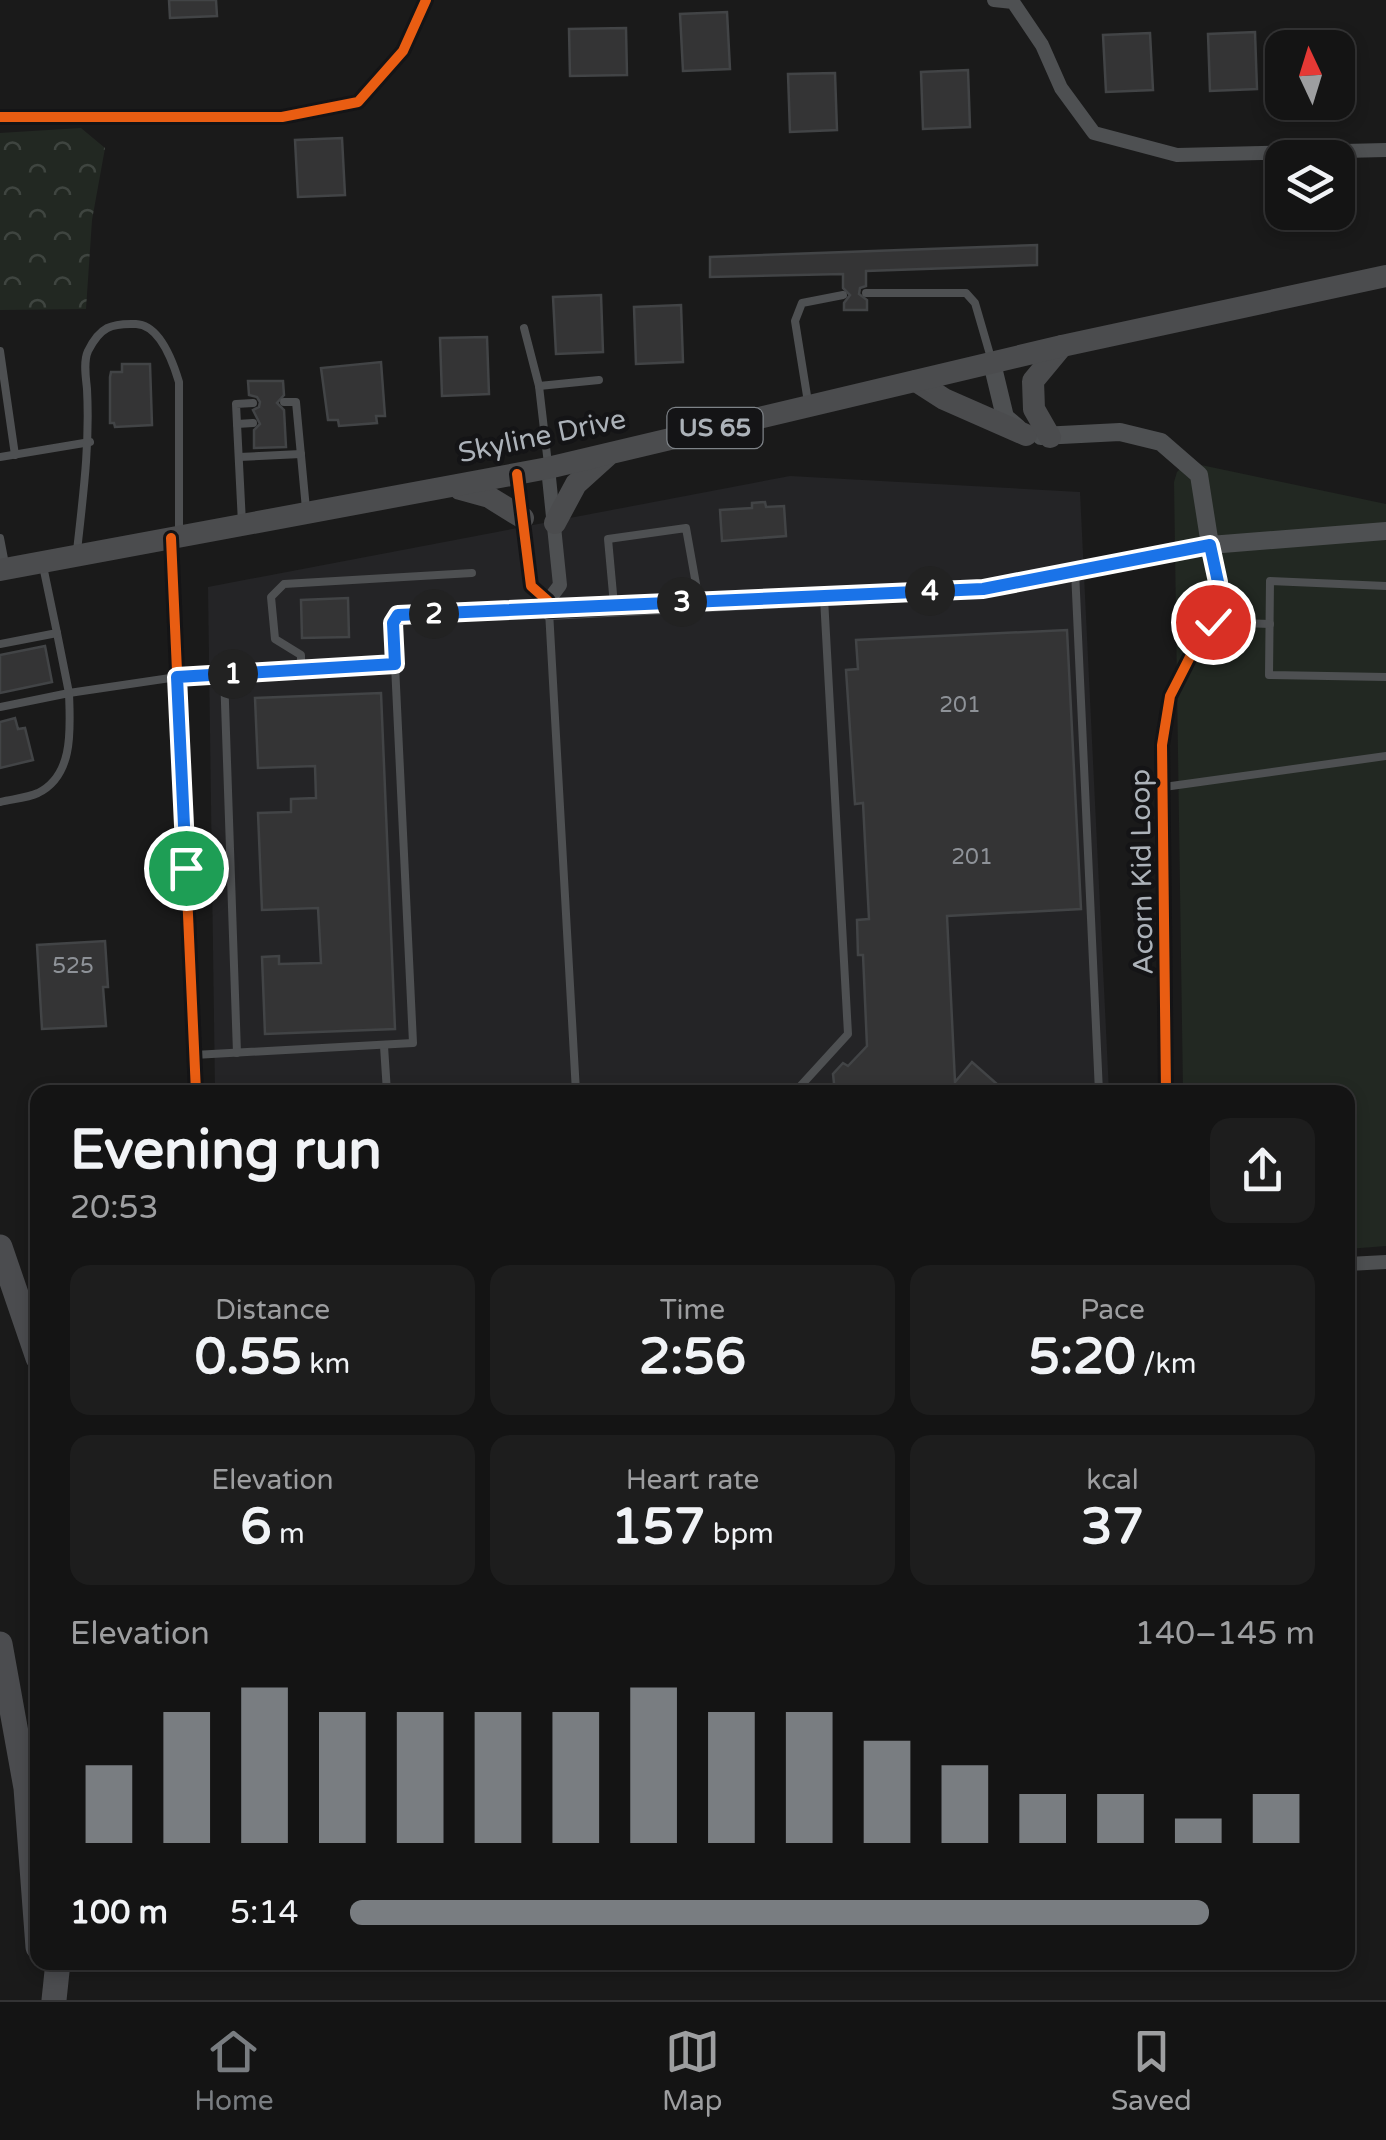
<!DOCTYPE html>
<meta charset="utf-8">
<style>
:root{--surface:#141414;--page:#1d1d1d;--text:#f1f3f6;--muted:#9d9ea0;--line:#333334;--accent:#797d81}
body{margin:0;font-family:"Varela Round",sans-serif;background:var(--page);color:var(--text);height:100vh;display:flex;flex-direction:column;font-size:38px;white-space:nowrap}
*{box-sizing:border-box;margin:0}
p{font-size:32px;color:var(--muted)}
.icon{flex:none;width:55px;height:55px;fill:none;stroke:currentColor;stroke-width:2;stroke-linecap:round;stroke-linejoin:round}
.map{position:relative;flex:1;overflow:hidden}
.side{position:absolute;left:30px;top:1085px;width:1325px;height:885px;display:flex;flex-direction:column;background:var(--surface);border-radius:20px;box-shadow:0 5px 15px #0003,0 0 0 2px var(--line)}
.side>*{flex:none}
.needle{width:65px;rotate:356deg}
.fabs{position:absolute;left:1265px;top:30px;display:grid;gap:20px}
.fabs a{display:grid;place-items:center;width:90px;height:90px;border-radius:20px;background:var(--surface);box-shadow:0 5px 15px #0003,0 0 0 2px var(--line);font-size:50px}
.pin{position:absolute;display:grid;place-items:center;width:85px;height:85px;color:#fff;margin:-42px;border:5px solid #fff;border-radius:50%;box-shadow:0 2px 10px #0007}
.km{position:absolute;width:50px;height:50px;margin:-25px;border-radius:50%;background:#222;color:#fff;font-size:28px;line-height:50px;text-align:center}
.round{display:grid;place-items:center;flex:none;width:105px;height:105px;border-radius:20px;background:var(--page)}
.head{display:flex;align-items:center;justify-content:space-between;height:170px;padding:0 40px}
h1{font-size:55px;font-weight:800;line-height:75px}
.metrics{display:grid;grid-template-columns:repeat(3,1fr);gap:15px;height:170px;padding:10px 40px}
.metrics div{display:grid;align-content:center;border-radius:20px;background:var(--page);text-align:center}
.metrics b{font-size:50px;font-weight:800}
.metrics small{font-size:28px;font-weight:400}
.metrics p{font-size:28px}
.chart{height:280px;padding:20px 40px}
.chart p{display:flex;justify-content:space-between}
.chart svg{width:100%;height:180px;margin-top:10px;stroke:var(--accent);stroke-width:6}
ul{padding:0 40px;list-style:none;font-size:32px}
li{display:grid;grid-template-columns:160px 120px 1fr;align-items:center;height:75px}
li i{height:25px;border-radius:12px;background:var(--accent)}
.tabs{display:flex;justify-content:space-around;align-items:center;height:140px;border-top:2px solid var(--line);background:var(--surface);font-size:28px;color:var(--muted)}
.tabs a{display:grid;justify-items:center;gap:5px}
.tabs .current{color:var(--accent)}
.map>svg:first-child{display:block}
.built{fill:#242426}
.green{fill:#222822}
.forest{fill:url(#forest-crowns)}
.building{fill:#343435;stroke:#424446;stroke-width:2.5}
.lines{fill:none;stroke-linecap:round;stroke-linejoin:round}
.service{stroke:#4e5052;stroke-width:8}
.minor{stroke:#4e5052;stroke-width:14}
.tertiary{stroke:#4e5052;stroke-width:18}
.trunk{stroke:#4b4c4e;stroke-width:22}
.motorway{stroke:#4b4c4f;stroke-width:25}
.cycleway-casing{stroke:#141416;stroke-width:16}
.cycleway{stroke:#e95d12;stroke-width:10}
.route-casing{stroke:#fff;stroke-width:20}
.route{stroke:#1a73e8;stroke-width:12}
.labels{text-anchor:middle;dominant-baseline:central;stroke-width:9;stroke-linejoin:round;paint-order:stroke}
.number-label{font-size:22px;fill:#8e9298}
.shield{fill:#141416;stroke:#7e8388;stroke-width:2.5}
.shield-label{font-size:25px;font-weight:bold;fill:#acb2b9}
.street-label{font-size:28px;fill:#acb2b9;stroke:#141416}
</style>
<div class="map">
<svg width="1386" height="2000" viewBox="0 0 1386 2000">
<defs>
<pattern id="forest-crowns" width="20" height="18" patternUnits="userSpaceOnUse" patternTransform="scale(2.5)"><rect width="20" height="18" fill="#222822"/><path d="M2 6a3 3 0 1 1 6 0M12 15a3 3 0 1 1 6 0" fill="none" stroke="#3f4540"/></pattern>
</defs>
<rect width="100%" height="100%" fill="#1a1a1a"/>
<path class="built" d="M790,476L1080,492L1109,1092H215L208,587Z"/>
<path class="green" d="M1187,462L1386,504V1246L1348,1249V1092H1183L1174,482L1177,472Z"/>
<path class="forest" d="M81,128L105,148L92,220L86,309L0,310V133Z"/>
<g class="building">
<path d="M169,0H216L217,16L170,18Z"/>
<path d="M727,12L730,69L683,71L680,14Z"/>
<path d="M626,28L627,75L570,76L569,29Z"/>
<path d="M1255,32L1257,89L1210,91L1208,34Z"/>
<path d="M1150,33L1153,90L1106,92L1103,35Z"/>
<path d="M968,70L970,127L923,129L921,72Z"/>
<path d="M835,73L837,130L790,132L788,74Z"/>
<path d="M342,138L345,195L298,197L295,140Z"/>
<path d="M1037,245V265L866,271V286L860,288L859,294L867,300V310H844V303L850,295L843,288V274L710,277V257Z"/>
<path d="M601,295L603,352L556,354L553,297Z"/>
<path d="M681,305L683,362L636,364L634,307Z"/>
<path d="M487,337L489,394L442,396L440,338Z"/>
<path d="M381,362L385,416H376L377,423L339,426L338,420H328L321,368Z"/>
<path d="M122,364H150L152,425L115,427L114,423H110V377L111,372H122Z"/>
<path d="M248,381H283L284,395L277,403L284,410L286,447L254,448V430L260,424L253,410L259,407L260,402L257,397L249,395Z"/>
<path d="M765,502L766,507L784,506L786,536L722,541L720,510L752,508V503Z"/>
<path d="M348,598L349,637L302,638L301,600Z"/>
<path d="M1067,630L1081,909L947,916L955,1082L972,1062L1006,1092H826L834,1083L833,1074L843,1063L848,1066L867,1046L863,955H858L857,920L869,919L863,803L855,804L846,670L858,669L856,640Z"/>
<path d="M45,646L52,682L0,693V655Z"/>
<path d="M381,693L395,1029L265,1034L262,957L279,956V964L321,963L318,908L262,910L258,813L291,812V799L316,798L315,766L258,768L255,698Z"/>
<path d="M15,718L18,729L25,728L33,760L0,768V722Z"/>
<path d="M105,941L108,987H103L106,1026L42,1029L37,945Z"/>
</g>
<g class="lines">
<g class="service">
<path d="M866,293H966L975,303L991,358"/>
<path d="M524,328L539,386L548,464"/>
<path d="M0,351L15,455"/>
<path d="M539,386L599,380"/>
<path d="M284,402H296L306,509"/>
<path d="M808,402L795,321L802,303L843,295"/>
<path d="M237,424L253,423"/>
<path d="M0,457L90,442"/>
<path d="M239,457L301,454"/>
<path d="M242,523L236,404L253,403"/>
<path d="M0,538L5,564"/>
<path d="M77,551C83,496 90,445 87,389C86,378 83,362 88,351C100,327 111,323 136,324C160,325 173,362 179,382V532"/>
<path d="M1075,571L1099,1092"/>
<path d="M1386,586L1270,581L1269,675L1386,677"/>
<path d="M614,605L608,539L686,528L699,601"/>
<path d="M1213,622L1270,624"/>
<path d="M57,633L69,693L177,677L395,664"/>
<path d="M0,644L57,633L43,566"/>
<path d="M301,670V655L275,639L271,597L284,584L472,573"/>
<path d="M224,674L237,1053"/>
<path d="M0,707L69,693C70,726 75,775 38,793C27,798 12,799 0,802"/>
<path d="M1164,787L1386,756"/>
<path d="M384,1046L387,1092"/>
<path d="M194,1055L413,1043L393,623L398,615L549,611L576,1092"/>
<path d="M795,1092L848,1034L824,598"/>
</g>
<g class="minor">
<path d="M994,0L1013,2L1042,45L1061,88L1094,133L1177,155L1386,150"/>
<path d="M0,117H282L358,102L403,51L426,0"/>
<path d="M517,474L531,586L548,601L549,611"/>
<path d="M171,538L196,1092"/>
<path d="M548,601L560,585L548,468"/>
<path d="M1166,1092L1162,745L1170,696L1193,651L1213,622L1218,582L1210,545"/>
<path d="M1348,1264L1386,1262"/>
</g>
<g class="tertiary">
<path d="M992,363L1005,417L1018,428"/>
<path d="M1041,436L1120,432L1161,442L1199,475L1210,545L1386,531"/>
<path d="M549,611L983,589L1210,545"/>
</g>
<g class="trunk">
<path d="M916,381L944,399L1026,435"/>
<path d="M1050,437L1034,409L1033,381L1062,346"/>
<path d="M460,489L489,497L523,518"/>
<path d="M555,523L576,484L607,456"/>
<path d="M0,570L548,468L1062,346L1386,276"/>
</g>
<g class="motorway">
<path d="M0,1247L38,1358"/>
<path d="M0,1644L26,1788L38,1947"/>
<path d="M54,2000L58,1962"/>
</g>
<defs>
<g id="cycleway">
<path d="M0,117H282L358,102L403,51L426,0"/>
<path d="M517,474L531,586L548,601L549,611L983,589L1210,545L1218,582L1213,622L1193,651L1170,696L1162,745L1166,1092"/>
<path d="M171,538L196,1092"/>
</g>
</defs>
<use href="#cycleway" class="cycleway-casing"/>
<use href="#cycleway" class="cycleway"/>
</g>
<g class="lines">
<defs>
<path id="route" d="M186,868L177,677L395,664L393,623L398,615L983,589L1210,545L1218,582L1213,622"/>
</defs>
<use href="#route" class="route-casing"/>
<use href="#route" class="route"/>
</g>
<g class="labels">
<g class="number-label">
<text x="960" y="705">201</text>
<text x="972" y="857">201</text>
<text x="73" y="966">525</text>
</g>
<rect class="shield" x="667.5" y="408" width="95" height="40" rx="8"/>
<g class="shield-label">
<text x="715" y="428">US 65</text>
</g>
<g class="street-label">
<text transform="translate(542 436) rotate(-12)">Skyline Drive</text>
<text transform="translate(1142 872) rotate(-91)">Acorn Kid Loop</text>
</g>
</g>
</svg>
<div class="fabs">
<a><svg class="needle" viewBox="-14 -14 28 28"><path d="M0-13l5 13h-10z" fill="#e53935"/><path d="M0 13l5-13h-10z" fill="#9d9ea0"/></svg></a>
<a><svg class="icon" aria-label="layers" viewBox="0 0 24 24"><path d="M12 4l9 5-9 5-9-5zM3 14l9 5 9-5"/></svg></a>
</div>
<div class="pin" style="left:186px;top:868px;background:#1e9e55"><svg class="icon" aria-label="arrive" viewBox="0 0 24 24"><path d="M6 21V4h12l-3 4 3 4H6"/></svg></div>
<div class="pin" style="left:1213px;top:622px;background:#d93025"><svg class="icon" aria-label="check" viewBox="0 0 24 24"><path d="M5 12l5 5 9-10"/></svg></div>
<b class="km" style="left:233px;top:674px">1</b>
<b class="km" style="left:434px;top:614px">2</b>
<b class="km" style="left:682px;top:602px">3</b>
<b class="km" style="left:930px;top:591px">4</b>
<section class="side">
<div class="head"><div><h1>Evening run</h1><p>20:53</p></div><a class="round"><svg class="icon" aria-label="share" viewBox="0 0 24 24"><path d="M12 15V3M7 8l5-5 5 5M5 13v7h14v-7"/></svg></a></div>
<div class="metrics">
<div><p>Distance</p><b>0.55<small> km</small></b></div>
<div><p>Time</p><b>2:56</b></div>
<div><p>Pace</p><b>5:20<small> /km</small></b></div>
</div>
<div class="metrics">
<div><p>Elevation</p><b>6<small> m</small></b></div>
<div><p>Heart rate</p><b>157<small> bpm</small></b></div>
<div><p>kcal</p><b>37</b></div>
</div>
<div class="chart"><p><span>Elevation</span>140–145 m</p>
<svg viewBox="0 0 160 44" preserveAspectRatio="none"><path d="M5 44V25M15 44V12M25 44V6M35 44V12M45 44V12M55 44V12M65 44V12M75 44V6M85 44V12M95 44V12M105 44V19M115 44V25M125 44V32M135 44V32M145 44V38M155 44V32"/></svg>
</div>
<ul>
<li><b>100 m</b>5:14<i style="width:89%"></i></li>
</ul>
</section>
</div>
<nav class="tabs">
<a class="current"><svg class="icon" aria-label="home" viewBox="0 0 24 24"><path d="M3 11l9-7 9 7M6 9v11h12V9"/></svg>Home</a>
<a><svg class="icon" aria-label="map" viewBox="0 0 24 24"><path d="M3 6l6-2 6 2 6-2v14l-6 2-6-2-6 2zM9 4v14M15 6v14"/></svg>Map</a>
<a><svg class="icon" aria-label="saved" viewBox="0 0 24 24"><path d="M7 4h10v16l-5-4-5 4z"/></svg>Saved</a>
</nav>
